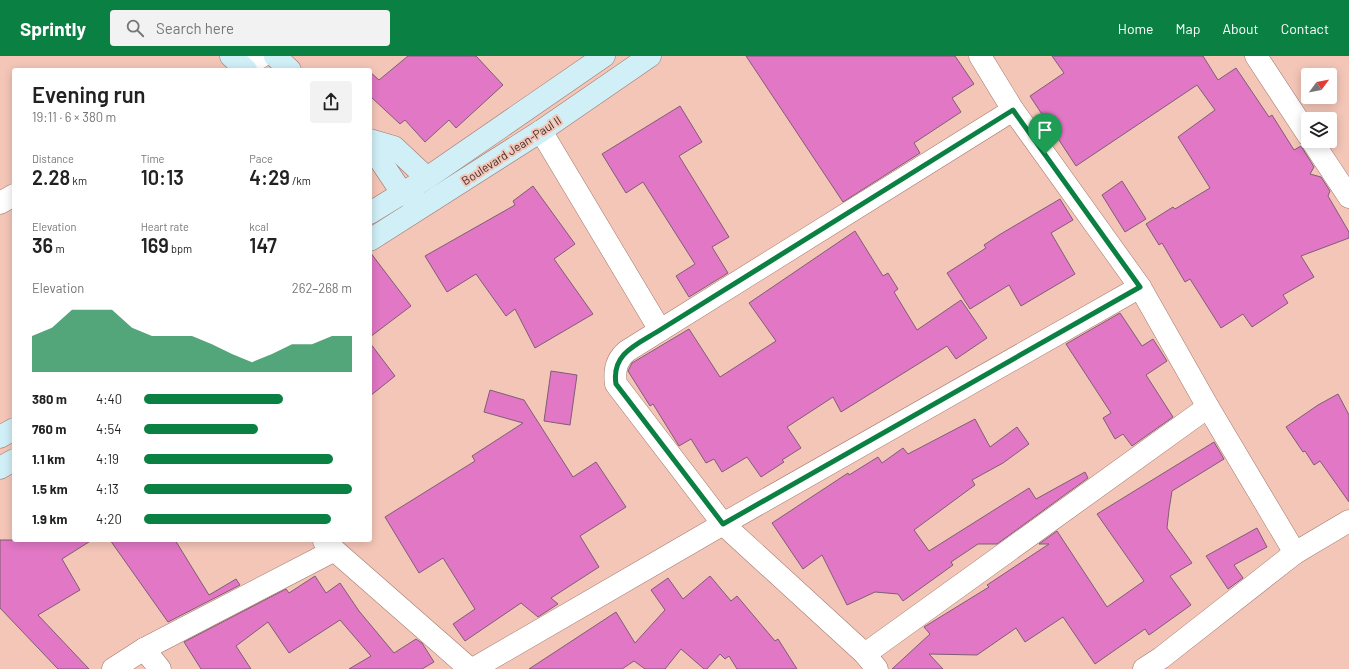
<!DOCTYPE html>
<meta charset="utf-8">
<style>
:root{--surface:#fff;--page:#f2f2f2;--text:#222;--muted:#767676;--accent:#0b8043}
body{margin:0;font-family:Barlow,sans-serif;background:var(--page);color:var(--text);height:100vh;display:flex;flex-direction:column;font-size:15px;white-space:nowrap}
*{box-sizing:border-box;margin:0}
p{font-size:13px;color:var(--muted)}
.icon{flex:none;width:22px;height:22px;fill:none;stroke:currentColor;stroke-width:2;stroke-linecap:round;stroke-linejoin:round}
.map{position:relative;flex:1;overflow:hidden}
.details{position:absolute;left:12px;top:12px;width:360px;height:474px;display:flex;flex-direction:column;background:var(--surface);border-radius:4px;box-shadow:0 2px 10px #0003}
.details>*{flex:none}
.needle{width:26px;rotate:58deg}
.fabs{position:absolute;left:1301px;top:12px;display:grid;gap:8px}
.fabs a{display:grid;place-items:center;width:36px;height:36px;border-radius:4px;background:var(--surface);box-shadow:0 2px 10px #0003;font-size:20px}
.pin{position:absolute;display:grid;place-items:center;width:34px;height:34px;color:#fff;margin:-41px -17px;border-radius:50% 50% 50% 0;rotate:-45deg;box-shadow:0 0 4px #0007}
.pin .icon{rotate:45deg}
.round{display:grid;place-items:center;flex:none;width:42px;height:42px;border-radius:4px;background:var(--page)}
.overview{display:flex;align-items:center;justify-content:space-between;height:68px;padding:0 20px}
h1{font-size:22px;font-weight:600;line-height:30px}
.stats{display:grid;grid-template-columns:repeat(3,1fr);gap:6px;height:68px;padding:4px 20px}
.stats div{display:grid;align-content:center}
.stats b{font-size:20px;font-weight:600}
.stats small{font-size:11px;font-weight:400}
.stats p{font-size:11px}
.chart{height:112px;padding:8px 20px}
.chart p{display:flex;justify-content:space-between}
.chart svg{width:100%;height:72px;margin-top:4px;fill:var(--accent);opacity:.7}
ul{padding:0 20px;list-style:none;font-size:13px}
li{display:grid;grid-template-columns:64px 48px 1fr;align-items:center;height:30px}
li i{height:10px;border-radius:5px;background:var(--accent)}
header{display:flex;align-items:center;gap:24px;box-sizing:border-box;height:56px;padding:0 20px;background:var(--accent);color:#fff}
header strong{font-size:19px}
nav{display:flex;gap:22px;margin-inline-start:auto;font-size:14px}
.search{width:280px;height:36px;background:var(--page);display:flex;align-items:center;gap:10px;box-sizing:border-box;padding:0 14px;border-radius:4px;color:var(--muted);font-size:15px}
.map>svg:first-child{display:block}
.building{fill:#e177c5;stroke:#7f5d75}
.lines{fill:none;stroke-linecap:round;stroke-linejoin:round}
.street-casing{stroke:#a2786b;stroke-width:23}
.secondary-casing{stroke:#a2786b;stroke-width:23}
.street{stroke:#fff;stroke-width:22}
.secondary{stroke:#d0eff7;stroke-width:22}
.route-casing{stroke:#fff;stroke-width:8}
.route{stroke:#0b8043;stroke-width:5}
.labels{text-anchor:middle;dominant-baseline:central;stroke-width:4;stroke-linejoin:round;paint-order:stroke}
.street-label{font-size:12px;fill:#412f29;stroke:#f4c6b8}
</style>
<header>
<strong>Sprintly</strong>
<div class="search"><svg class="icon" aria-label="search" viewBox="0 0 24 24"><circle cx="10" cy="10" r="6"/><path d="M15 15l6 6"/></svg>Search here</div>
<nav><a>Home</a><a>Map</a><a>About</a><a>Contact</a></nav>
</header>
<div class="map">
<svg width="1349" height="613" viewBox="0 0 1349 613">
<rect width="100%" height="100%" fill="#f4c6b8"/>
<g class="building">
<path d="M408,0H476L503,29L456,72L449,64L425,86L405,64L400,68L370,40V16L379,24Z"/>
<path d="M746,0H955L974,28L952,42L961,56L914,87L920,97L843,146Z"/>
<path d="M1052,0H1203L1218,24L1236,12L1269,61L1272,59L1294,94L1301,90L1314,111L1310,118L1321,121L1330,135L1328,140L1349,176V182L1301,200L1314,221L1283,239L1288,247L1252,271L1243,258L1221,272L1190,223L1185,226L1162,187L1159,189L1146,168L1173,151L1175,153L1210,132L1178,81L1215,54L1197,29L1076,110L1030,40L1064,17Z"/>
<path d="M680,50L702,86L679,100L729,181L712,191L728,217L689,241L676,220L695,208L643,126L626,137L602,98Z"/>
<path d="M1122,125L1146,163L1125,176L1102,139Z"/>
<path d="M533,130L575,188L554,203L593,258L535,292L515,253L506,260L476,218L447,236L425,200L515,149L513,145Z"/>
<path d="M1060,143L1073,164L1051,177L1075,218L1021,250L1009,229L970,253L947,217L986,192L984,189L999,179Z"/>
<path d="M855,175L883,220L888,217L898,233L894,236L917,274L961,244L987,282L956,303L947,290L841,356L833,341L787,371L801,392L782,404L784,406L761,421L747,401L722,416L714,403L706,407L691,383L679,390L653,348L650,350L628,315L632,307L689,273L720,321L776,285L749,247Z"/>
<path d="M370,196L411,250L370,281Z"/>
<path d="M1120,257L1142,290L1153,283L1167,305L1146,319L1173,361L1132,390L1123,378L1115,383L1103,362L1111,357L1066,288Z"/>
<path d="M370,287L395,320L370,340Z"/>
<path d="M551,315L577,319L570,369L544,365Z"/>
<path d="M490,334L524,344L573,421L596,406L626,451L580,480L599,511L551,542L558,548L538,561L521,547L465,585L453,568L475,553L443,502L419,517L385,461L475,405L472,400L523,367L484,356Z"/>
<path d="M1338,338L1349,359V446L1320,405L1314,409L1305,395L1303,396L1286,371L1318,349Z"/>
<path d="M975,363L990,391L1017,371L1029,388L1003,407L972,424L975,429L914,474L929,495L1029,432L1036,443L1085,416L1088,422L997,488H978L951,506L953,509L903,545L898,538L875,536L847,549L822,499L803,513L772,467L848,417L849,419L878,401L882,407L903,392L908,398Z"/>
<path d="M1214,386L1224,403L1172,435L1169,454L1167,472L1192,507L1170,520L1191,549L1149,579L1145,573L1095,608L1063,561L1025,586L1016,572L977,599L929,598L943,613H892L930,578L924,571L989,531L987,529L1049,488H1039L1057,475L1107,551L1144,525L1097,458Z"/>
<path d="M1257,472L1267,491L1234,509L1243,522L1228,533L1206,500Z"/>
<path d="M0,484H92L62,503L80,534L38,559L89,613H58L0,552Z"/>
<path d="M110,484H175L209,539L236,523L240,529L168,566Z"/>
<path d="M315,520L326,537L340,527L359,555L394,597L416,583L422,587L434,606L422,613H349L371,600L340,564L289,597L268,566L236,590L251,613H201L184,586L286,533L289,537Z"/>
<path d="M710,520L731,545L737,540L775,585L778,583L797,613H737L729,600L725,603L720,598L707,613H704L681,593L665,613H645L634,605L622,613H529L616,556L635,587L665,554L651,534L668,522L683,543Z"/>
</g>
<g class="lines">
<defs>
<g id="street">
<path d="M980,0L1013,54L1140,231L1208,351L1295,497"/>
<path d="M1256,0L1308,79"/>
<path d="M239,14L262,0"/>
<path d="M541,75L660,274"/>
<path d="M1312,85L1349,141"/>
<path d="M0,147L14,139"/>
<path d="M324,485L470,613"/>
<path d="M144,593L160,613"/>
<path d="M865,598L1208,351"/>
<path d="M113,613L144,593L333,495"/>
<path d="M473,613L723,468L1140,231"/>
<path d="M877,613L865,598L723,468L616,328C614,315 616,304 627,295L1013,54"/>
<path d="M1144,613L1161,602L1295,497L1349,465"/>
</g>
<g id="secondary">
<path d="M231,0L246,14"/>
<path d="M275,0L290,14"/>
<path d="M370,84L394,91L427,122"/>
<path d="M370,89L402,137L416,144"/>
<path d="M370,157L427,122L604,0"/>
<path d="M370,184L541,75L650,0"/>
<path d="M0,381L14,373"/>
<path d="M0,412L14,404"/>
</g>
</defs>
<use href="#street" class="street-casing"/>
<use href="#secondary" class="secondary-casing"/>
<use href="#street" class="street"/>
<use href="#secondary" class="secondary"/>
</g>
<g class="lines">
<defs>
<path id="route" d="M1013,54L1140,231L723,468L616,328C611,297 638,288 660,274Z"/>
</defs>
<use href="#route" class="route-casing"/>
<use href="#route" class="route"/>
</g>
<g class="labels">
<g class="street-label">
<text transform="translate(511 94) rotate(-33)">Boulevard Jean-Paul II</text>
</g>
</g>
</svg>
<div class="fabs">
<a><svg class="needle" viewBox="-14 -14 28 28"><path d="M0-13l5 13h-10z" fill="#e53935"/><path d="M0 13l5-13h-10z" fill="#767676"/></svg></a>
<a><svg class="icon" aria-label="layers" viewBox="0 0 24 24"><path d="M12 4l9 5-9 5-9-5zM3 14l9 5 9-5"/></svg></a>
</div>
<div class="pin" style="left:1045px;top:98px;background:#1e9e55"><svg class="icon" aria-label="arrive" viewBox="0 0 24 24"><path d="M6 21V4h12l-3 4 3 4H6"/></svg></div>
<section class="details">
<div class="overview"><div><h1>Evening run</h1><p>19:11 · 6 × 380 m</p></div><a class="round"><svg class="icon" aria-label="share" viewBox="0 0 24 24"><path d="M12 15V3M7 8l5-5 5 5M5 13v7h14v-7"/></svg></a></div>
<div class="stats">
<div><p>Distance</p><b>2.28<small> km</small></b></div>
<div><p>Time</p><b>10:13</b></div>
<div><p>Pace</p><b>4:29<small> /km</small></b></div>
</div>
<div class="stats">
<div><p>Elevation</p><b>36<small> m</small></b></div>
<div><p>Heart rate</p><b>169<small> bpm</small></b></div>
<div><p>kcal</p><b>147</b></div>
</div>
<div class="chart"><p><span>Elevation</span>262–268 m</p>
<svg viewBox="0 0 160 44" preserveAspectRatio="none"><path d="M0 44V22L10 17L20 6L30 6L40 6L50 17L60 22L70 22L80 22L90 27L100 33L110 38L120 33L130 27L140 27L150 22L160 22V44z"/></svg>
</div>
<ul>
<li><b>380 m</b>4:40<i style="width:67%"></i></li>
<li><b>760 m</b>4:54<i style="width:55%"></i></li>
<li><b>1.1 km</b>4:19<i style="width:91%"></i></li>
<li><b>1.5 km</b>4:13<i style="width:100%"></i></li>
<li><b>1.9 km</b>4:20<i style="width:90%"></i></li>
</ul>
</section>
</div>
